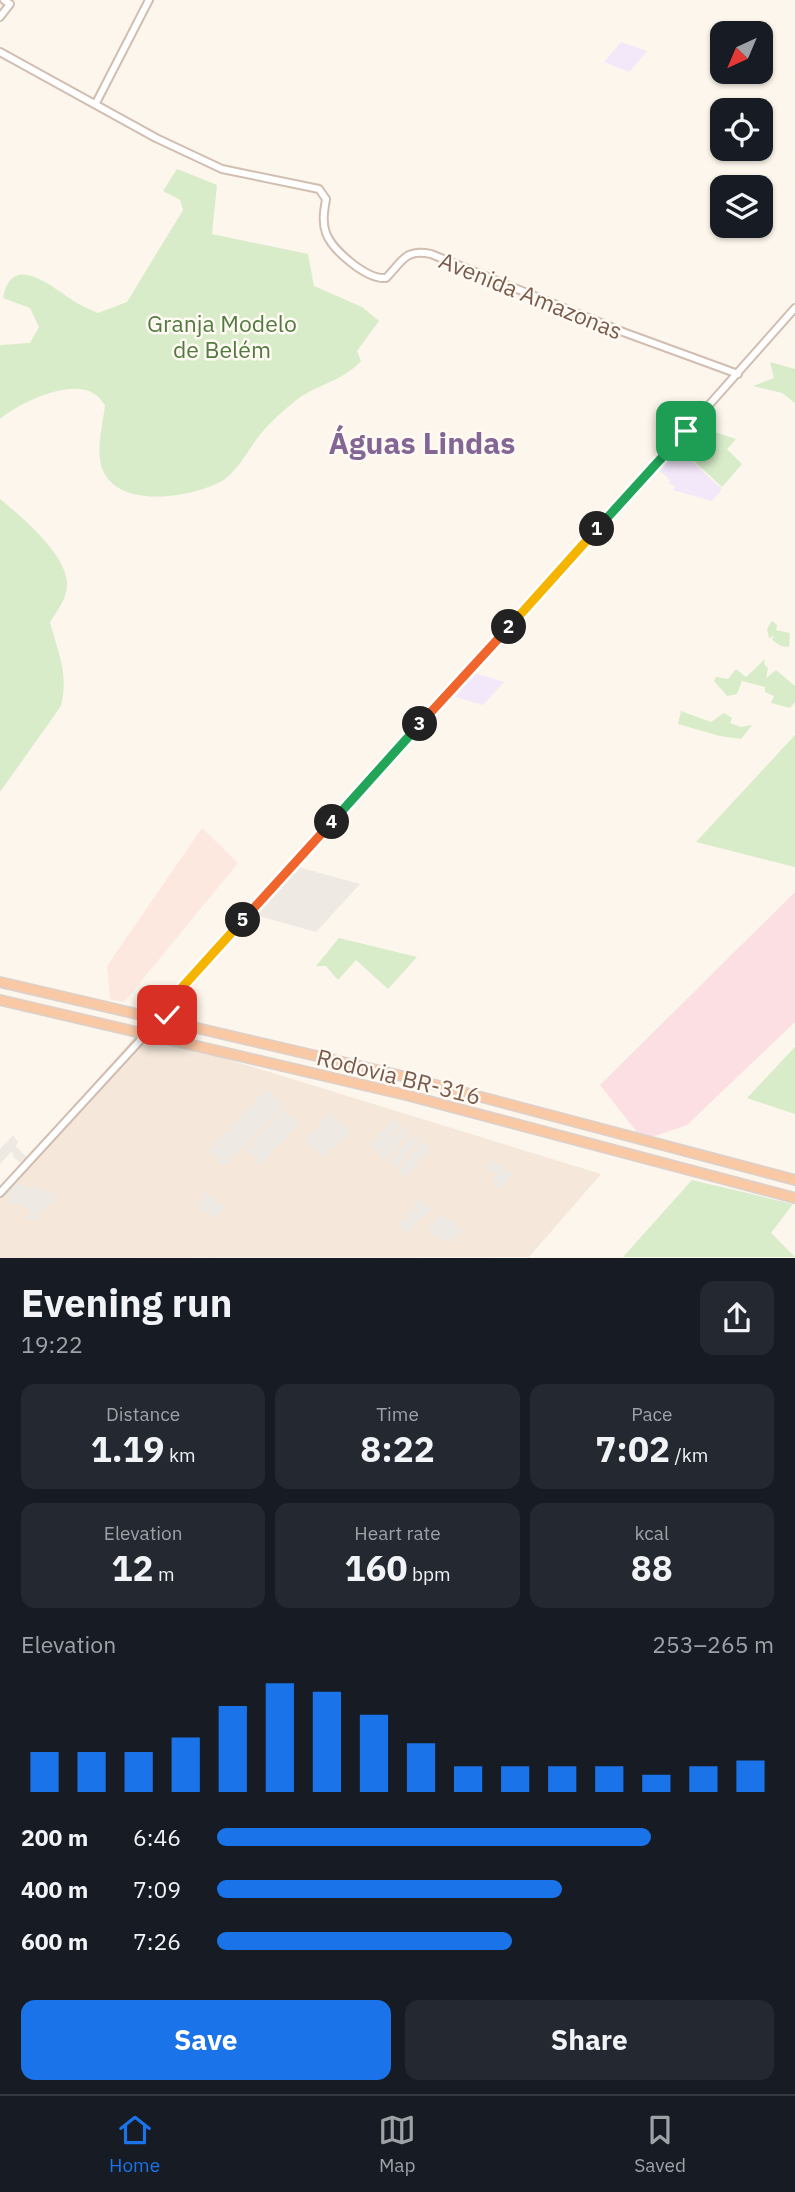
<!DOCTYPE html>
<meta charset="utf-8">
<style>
:root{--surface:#171b24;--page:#242831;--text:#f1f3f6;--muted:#9ea1a6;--line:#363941;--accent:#1a73e8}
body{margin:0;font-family:"IBM Plex Sans",sans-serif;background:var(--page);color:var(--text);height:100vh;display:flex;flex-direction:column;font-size:26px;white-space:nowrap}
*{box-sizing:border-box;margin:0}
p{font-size:23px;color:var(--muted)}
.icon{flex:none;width:38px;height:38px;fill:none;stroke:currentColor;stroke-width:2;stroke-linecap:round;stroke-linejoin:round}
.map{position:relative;height:1258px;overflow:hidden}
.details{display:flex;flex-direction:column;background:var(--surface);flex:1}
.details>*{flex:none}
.needle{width:46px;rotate:224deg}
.controls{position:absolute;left:710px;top:21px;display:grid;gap:14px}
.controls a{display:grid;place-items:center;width:63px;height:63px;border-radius:14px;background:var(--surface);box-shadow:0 2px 5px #0004;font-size:35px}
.pin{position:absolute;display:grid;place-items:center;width:60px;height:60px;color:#fff;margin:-30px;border-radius:14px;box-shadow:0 4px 10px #0006}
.km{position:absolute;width:35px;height:35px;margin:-18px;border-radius:50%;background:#222;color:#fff;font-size:19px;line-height:35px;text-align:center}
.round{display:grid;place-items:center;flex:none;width:74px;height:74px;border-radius:14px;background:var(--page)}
.headline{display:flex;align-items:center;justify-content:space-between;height:119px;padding:0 21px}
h1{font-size:38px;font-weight:800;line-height:52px}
.stats{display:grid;grid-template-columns:repeat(3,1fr);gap:10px;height:119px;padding:7px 21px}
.stats div{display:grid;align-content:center;border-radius:14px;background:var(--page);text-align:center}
.stats b{font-size:35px;font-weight:800}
.stats small{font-size:19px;font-weight:400}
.stats p{font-size:19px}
.chart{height:196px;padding:14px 21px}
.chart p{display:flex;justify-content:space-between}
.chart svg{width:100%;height:126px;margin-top:7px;stroke:var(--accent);stroke-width:6}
.primary-button{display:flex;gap:14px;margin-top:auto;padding:14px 21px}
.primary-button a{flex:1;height:80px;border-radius:14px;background:var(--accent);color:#fff;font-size:28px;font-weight:800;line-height:80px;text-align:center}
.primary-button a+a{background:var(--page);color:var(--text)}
ul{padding:0 21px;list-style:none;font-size:23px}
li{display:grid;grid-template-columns:112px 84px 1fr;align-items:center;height:52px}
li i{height:18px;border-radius:9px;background:var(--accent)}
.dock{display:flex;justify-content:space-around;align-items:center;height:98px;border-top:2px solid var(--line);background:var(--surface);font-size:19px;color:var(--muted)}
.dock a{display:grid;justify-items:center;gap:4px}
.dock .current{color:var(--accent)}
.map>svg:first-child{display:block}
.residential{fill:#f5e8da}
.commercial{fill:#fde8e0}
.industrial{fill:#efe9e4}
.education{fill:#f3e8fa}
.medical{fill:#fbdfe3}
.green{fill:#d8ecc9}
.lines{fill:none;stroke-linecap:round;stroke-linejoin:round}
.tertiary-casing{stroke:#d1beb0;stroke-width:10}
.trunk-casing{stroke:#dad1cd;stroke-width:12}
.tertiary{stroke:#fff;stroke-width:6}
.trunk{stroke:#f9c8a4;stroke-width:9}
.split-1-casing{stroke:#fff;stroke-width:14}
.split-2-casing{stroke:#fff;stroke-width:14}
.split-3-casing{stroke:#fff;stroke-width:14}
.split-4-casing{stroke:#fff;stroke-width:14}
.split-5-casing{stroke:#fff;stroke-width:14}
.split-6-casing{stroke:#fff;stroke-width:14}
.split-1{stroke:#22a559;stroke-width:9}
.split-2{stroke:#f5b400;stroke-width:9}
.split-3{stroke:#f0652b;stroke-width:9}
.split-4{stroke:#22a559;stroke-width:9}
.split-5{stroke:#f0652b;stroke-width:9}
.split-6{stroke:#f5b400;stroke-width:9}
.labels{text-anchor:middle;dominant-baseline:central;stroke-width:5;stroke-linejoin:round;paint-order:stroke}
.street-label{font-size:23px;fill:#7a5c4d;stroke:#fffaf3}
.park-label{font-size:23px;fill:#537a41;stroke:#fffaf3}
.district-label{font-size:30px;font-weight:bold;fill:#846695;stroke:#fffaf3}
</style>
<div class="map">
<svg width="795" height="1258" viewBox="0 0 795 1258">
<rect width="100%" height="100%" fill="#fdf6ec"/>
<path class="residential" d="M139,1032L601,1174L529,1257L0,1258V1190Z"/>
<path class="commercial" d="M202,828L238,863L124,1002L110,999L107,966Z"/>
<g class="industrial">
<path d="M298,867L360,884L316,932L255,915Z"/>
<path d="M267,1089L283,1105L224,1167L208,1150Z"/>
<path d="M283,1109L300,1124L260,1164L246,1149Z"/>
<path d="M331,1112L350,1131L326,1157L305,1140Z"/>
<path d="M394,1117L400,1124L383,1147L405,1124L409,1133L384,1161L371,1145Z"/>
<path d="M13,1135L18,1142L16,1146L28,1159L22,1165L13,1156L12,1151L0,1164V1149Z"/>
<path d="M412,1135L419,1139L394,1171L390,1160Z"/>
<path d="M421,1141L431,1148L404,1179L398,1171Z"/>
<path d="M491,1160L512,1175L500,1188L492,1181L496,1175L486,1166Z"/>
<path d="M14,1183L46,1190L58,1196L33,1221L28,1218L30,1204L29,1208L9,1203L11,1197L3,1196Z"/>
<path d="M206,1191L226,1207L213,1219L198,1205Z"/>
<path d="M420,1198L430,1208L433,1207L406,1234L397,1226Z"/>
<path d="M442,1213L463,1231L452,1243L446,1239L443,1242L428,1229Z"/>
</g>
<g class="education">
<path d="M621,42L647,51L629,72L604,62Z"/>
<path d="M678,449L722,489L712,501L673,490L675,486L669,484L670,480L658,469Z"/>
<path d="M475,673L504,682L483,705L452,696Z"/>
</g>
<path class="medical" d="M795,892V1022L687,1125L643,1140L600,1085Z"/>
<g class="green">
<path d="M177,169L217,185L212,234L308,254L314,286L362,307L379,321L357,351L361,361C343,380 323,383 302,396C290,404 268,424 259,436C248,450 238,471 222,481C193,497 123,509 104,473C94,454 103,425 105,405C102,401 97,395 93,393C69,379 19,403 0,419V345L30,343L39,327L30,308L3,298C12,249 55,290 77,303C84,307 91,310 98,313L127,302L183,210L180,200L163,191Z"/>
<path d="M770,362L795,369V403L782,393L753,386L774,378Z"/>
<path d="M699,427L736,439L727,449L742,464L722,487L680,448Z"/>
<path d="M0,499C21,516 66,554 67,583C68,597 57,611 50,622C58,653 69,673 61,706L0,792Z"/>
<path d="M772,621L777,625L776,630L790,633L789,647L781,646L772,640L774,636L769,638L767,629Z"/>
<path d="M765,659L764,664L768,668L766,678L776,670L795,686V702L790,708L771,703L774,696L765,692V687L742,681L737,694L727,696L714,681L716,677L728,679L736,669L746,677Z"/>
<path d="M681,711L711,722L724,713L732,718L730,723L741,727L752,725L741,739L720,736L678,724Z"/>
<path d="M795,735V867L696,842Z"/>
<path d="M339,938L417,957L388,989L356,960L338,980L326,966H316Z"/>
<path d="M795,1047V1114L747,1098Z"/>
<path d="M692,1180L793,1204L771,1233L795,1257H623Z"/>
</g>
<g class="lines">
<defs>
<g id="tertiary">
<path d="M0,17L10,4L4,0"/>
<path d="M0,52L156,138L222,169L319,189L326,199C324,211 322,222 326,233C332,250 367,280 386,278C402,262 405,248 431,254L623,332L738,374"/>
<path d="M96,103L149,0"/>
<path d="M148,1016L168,1003L623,502L795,308"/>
<path d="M0,1193L145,1035"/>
</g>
<g id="trunk">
<path d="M0,982L398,1075L795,1180"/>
<path d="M0,1000L406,1095L795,1198"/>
</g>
</defs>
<use href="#tertiary" class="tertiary-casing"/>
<use href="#trunk" class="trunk-casing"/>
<use href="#tertiary" class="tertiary"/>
<use href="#trunk" class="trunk"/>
</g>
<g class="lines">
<defs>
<path id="split-1" d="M597,529L686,431"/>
<path id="split-2" d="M509,627L597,529"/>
<path id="split-3" d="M420,724L509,627"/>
<path id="split-4" d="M332,822L420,724"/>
<path id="split-5" d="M243,920L332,822"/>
<path id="split-6" d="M167,1015L168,1003L243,920"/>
</defs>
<use href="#split-1" class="split-1-casing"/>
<use href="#split-2" class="split-2-casing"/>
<use href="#split-3" class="split-3-casing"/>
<use href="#split-4" class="split-4-casing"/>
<use href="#split-5" class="split-5-casing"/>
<use href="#split-6" class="split-6-casing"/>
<use href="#split-1" class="split-1"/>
<use href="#split-2" class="split-2"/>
<use href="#split-3" class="split-3"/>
<use href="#split-4" class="split-4"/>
<use href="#split-5" class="split-5"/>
<use href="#split-6" class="split-6"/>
</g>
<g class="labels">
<g class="street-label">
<text transform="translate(531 295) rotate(22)">Avenida Amazonas</text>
<text transform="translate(399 1076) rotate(14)">Rodovia BR-316</text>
</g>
<g class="park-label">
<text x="222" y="323">Granja Modelo<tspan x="222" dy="26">de Belém</tspan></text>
</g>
<g class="district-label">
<text x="422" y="442">Águas Lindas</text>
</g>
</g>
</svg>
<div class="controls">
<a><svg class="needle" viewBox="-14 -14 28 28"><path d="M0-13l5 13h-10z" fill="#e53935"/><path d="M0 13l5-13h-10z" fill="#9ea1a6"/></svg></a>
<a><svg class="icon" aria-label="locate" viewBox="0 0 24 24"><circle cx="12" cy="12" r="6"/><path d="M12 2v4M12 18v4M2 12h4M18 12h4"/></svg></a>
<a><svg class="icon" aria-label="layers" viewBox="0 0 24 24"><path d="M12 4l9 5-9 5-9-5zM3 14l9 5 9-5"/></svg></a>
</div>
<div class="pin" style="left:686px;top:431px;background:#1e9e55"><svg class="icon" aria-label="arrive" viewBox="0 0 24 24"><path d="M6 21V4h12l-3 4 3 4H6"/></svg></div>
<div class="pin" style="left:167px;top:1015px;background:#d93025"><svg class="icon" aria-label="check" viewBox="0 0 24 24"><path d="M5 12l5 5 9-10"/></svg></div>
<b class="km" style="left:597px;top:529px">1</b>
<b class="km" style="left:509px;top:627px">2</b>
<b class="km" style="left:420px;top:724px">3</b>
<b class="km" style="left:332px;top:822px">4</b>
<b class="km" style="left:243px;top:920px">5</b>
</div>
<section class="details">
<div class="headline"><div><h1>Evening run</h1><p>19:22</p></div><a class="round"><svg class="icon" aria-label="share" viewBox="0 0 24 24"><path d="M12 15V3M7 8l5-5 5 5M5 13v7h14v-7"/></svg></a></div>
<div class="stats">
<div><p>Distance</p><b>1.19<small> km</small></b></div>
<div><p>Time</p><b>8:22</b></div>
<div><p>Pace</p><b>7:02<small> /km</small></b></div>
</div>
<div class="stats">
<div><p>Elevation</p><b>12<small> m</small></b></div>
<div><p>Heart rate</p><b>160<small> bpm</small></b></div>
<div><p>kcal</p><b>88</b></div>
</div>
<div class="chart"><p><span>Elevation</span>253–265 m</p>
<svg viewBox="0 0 160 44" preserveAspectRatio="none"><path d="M5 44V30M15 44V30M25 44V30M35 44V25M45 44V14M55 44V6M65 44V9M75 44V17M85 44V27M95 44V35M105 44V35M115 44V35M125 44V35M135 44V38M145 44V35M155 44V33"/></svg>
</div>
<ul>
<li><b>200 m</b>6:46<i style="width:78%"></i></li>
<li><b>400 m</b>7:09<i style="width:62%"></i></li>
<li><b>600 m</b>7:26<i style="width:53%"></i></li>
</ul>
<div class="primary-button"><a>Save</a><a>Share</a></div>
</section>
<nav class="dock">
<a class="current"><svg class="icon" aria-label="home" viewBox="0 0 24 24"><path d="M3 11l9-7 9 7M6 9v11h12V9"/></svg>Home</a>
<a><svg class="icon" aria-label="map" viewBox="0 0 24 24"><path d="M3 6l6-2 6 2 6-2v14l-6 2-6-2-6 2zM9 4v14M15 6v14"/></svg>Map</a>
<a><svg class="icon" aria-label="saved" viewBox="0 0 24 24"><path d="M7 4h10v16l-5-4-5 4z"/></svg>Saved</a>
</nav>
